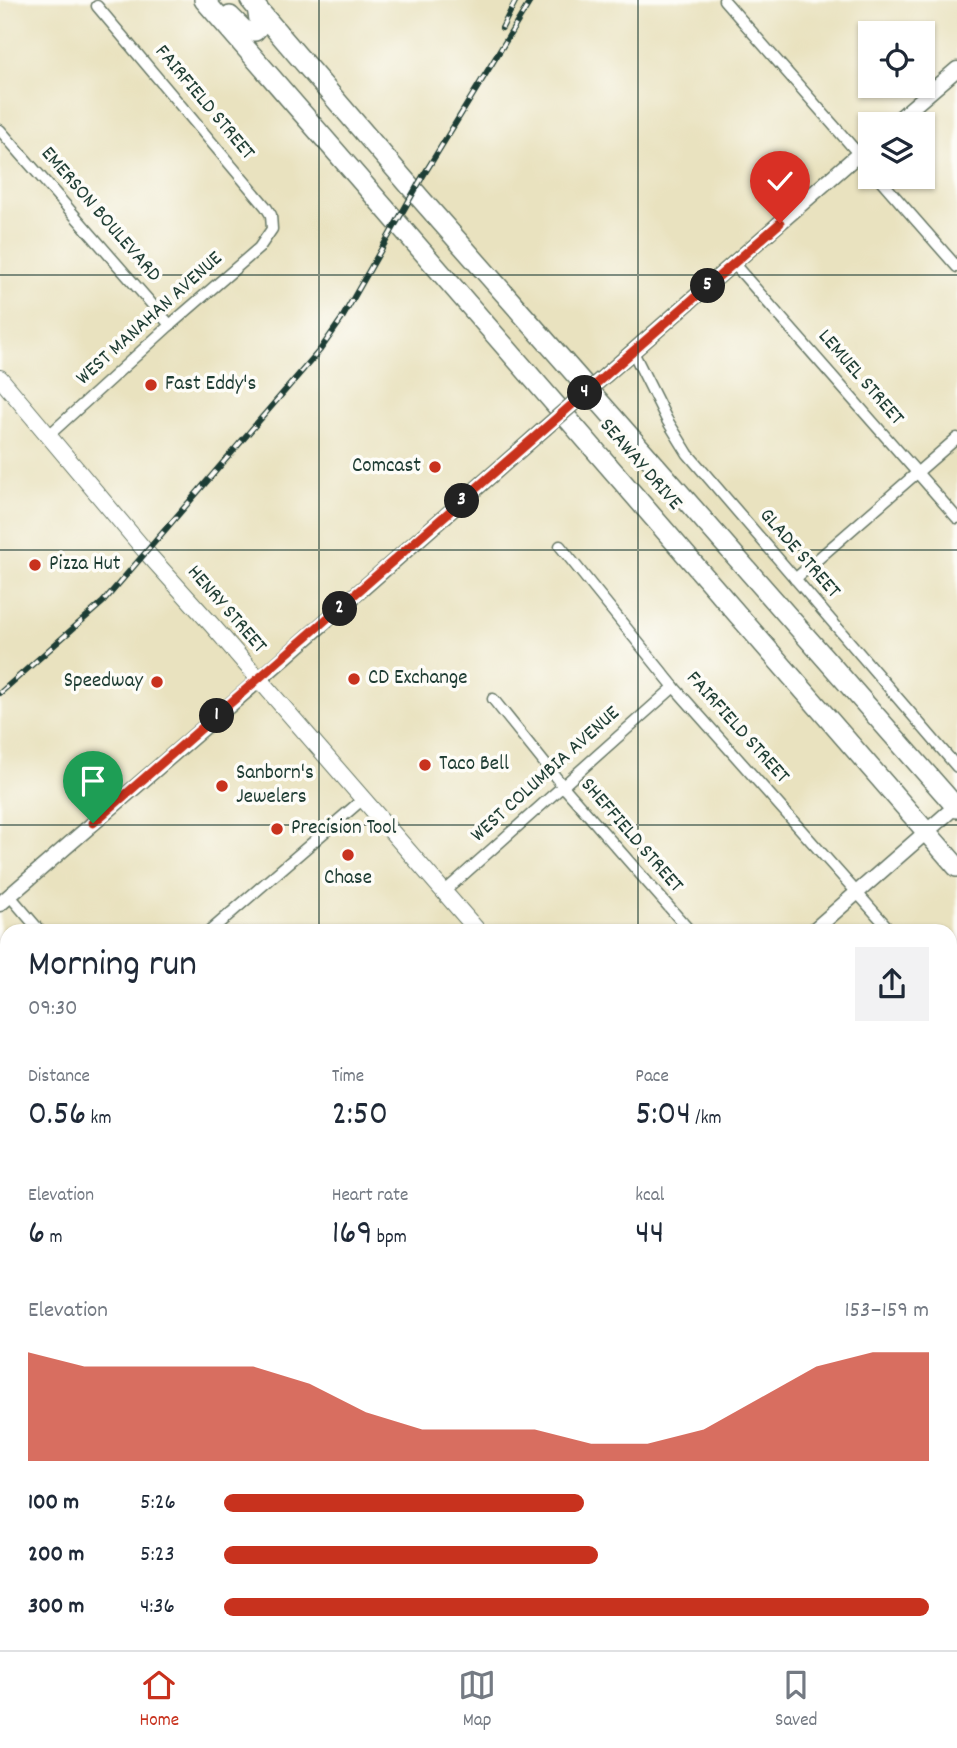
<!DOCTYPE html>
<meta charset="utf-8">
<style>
:root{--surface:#fff;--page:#f2f2f3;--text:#1f2937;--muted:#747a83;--line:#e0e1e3;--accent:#c8321e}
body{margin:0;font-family:Dekko,sans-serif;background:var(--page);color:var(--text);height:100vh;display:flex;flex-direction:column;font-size:26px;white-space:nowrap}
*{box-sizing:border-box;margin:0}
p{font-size:23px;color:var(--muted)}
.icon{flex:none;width:38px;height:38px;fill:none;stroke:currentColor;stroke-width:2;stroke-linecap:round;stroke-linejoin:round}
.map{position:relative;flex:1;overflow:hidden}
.panel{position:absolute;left:0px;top:924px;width:957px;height:726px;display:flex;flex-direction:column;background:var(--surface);border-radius:21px 21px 0 0;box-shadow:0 2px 5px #0004}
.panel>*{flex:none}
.fabs{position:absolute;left:858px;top:21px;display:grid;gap:14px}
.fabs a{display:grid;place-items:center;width:77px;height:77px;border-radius:0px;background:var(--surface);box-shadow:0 2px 5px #0004;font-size:35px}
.pin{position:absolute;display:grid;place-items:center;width:60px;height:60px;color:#fff;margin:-72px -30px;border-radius:50% 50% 50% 0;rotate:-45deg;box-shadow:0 0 7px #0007}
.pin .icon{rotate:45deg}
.km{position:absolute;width:35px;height:35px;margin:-18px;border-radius:50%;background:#222;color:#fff;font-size:19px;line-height:35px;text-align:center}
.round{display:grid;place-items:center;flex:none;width:74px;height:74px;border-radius:0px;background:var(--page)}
.overview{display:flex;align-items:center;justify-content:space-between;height:119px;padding:0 28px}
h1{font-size:38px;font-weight:600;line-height:52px}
.figures{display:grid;grid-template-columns:repeat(3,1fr);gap:10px;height:119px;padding:7px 28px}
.figures div{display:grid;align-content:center}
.figures b{font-size:35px;font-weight:600}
.figures small{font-size:19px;font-weight:400}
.figures p{font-size:19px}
.chart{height:196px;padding:14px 28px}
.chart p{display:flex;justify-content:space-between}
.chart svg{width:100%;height:126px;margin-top:7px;fill:var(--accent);opacity:.7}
ul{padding:0 28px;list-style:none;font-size:23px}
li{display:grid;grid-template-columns:112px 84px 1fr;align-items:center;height:52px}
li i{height:18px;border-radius:9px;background:var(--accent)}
.menu{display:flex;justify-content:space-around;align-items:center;height:98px;border-top:2px solid var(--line);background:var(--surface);font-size:19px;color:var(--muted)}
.menu a{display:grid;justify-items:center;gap:4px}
.menu .current{color:var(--accent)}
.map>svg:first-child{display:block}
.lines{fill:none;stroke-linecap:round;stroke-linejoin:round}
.minor-casing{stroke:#667765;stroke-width:13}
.tertiary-casing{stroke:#667765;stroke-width:17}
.secondary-casing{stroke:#667765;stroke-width:18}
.trunk-casing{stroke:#667765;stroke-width:22}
.minor{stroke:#fff;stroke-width:10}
.tertiary{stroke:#fff;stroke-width:14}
.secondary{stroke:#fff;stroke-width:16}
.trunk{stroke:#fff;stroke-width:19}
.rail-casing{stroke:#1f3d34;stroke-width:6}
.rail{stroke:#fdfcf7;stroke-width:3.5;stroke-dasharray:10;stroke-linecap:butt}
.tertiary-bridge-casing{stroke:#667765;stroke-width:17;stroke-linecap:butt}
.tertiary-bridge{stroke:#fff;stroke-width:14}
.route-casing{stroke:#fff;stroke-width:14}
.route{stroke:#c8321e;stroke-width:9}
.grid{fill:none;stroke:#1f3d34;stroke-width:2;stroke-opacity:0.55}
.poi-dot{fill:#c8321e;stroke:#fdfcf7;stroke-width:2.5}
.labels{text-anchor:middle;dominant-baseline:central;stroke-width:7;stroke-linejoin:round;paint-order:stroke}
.street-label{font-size:21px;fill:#1f3d34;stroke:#fdfcf7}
.poi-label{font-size:21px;fill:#1f3d34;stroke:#fdfcf7;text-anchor:start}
</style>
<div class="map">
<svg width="957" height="1650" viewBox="0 0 957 1650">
<rect width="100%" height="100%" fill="#fdfcf7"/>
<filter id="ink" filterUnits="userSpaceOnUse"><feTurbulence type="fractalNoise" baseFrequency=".0143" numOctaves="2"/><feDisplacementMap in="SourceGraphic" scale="14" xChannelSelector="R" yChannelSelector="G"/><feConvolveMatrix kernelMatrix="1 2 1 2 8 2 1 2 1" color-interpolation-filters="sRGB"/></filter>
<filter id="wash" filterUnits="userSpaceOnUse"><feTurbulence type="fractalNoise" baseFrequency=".00686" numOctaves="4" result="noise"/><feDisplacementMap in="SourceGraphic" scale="28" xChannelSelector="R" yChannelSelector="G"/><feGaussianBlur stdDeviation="1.57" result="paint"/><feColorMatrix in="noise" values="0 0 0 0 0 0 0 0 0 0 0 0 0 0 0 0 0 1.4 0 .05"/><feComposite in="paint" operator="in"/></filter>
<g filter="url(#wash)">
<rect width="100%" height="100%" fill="#e9e2bf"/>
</g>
<g filter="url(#ink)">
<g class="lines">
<defs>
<g id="minor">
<path d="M724,0L870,167"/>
<path d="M0,130L170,325"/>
<path d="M878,177L957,267"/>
<path d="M734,264L957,518"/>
<path d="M633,352L667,420L688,454L957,767"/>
<path d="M49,435L170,325L259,248L272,229L271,215L266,207L97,6"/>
<path d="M560,546L674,687L891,931"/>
<path d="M795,579L957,438"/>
<path d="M493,699L562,785L690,931"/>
<path d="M444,892L674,687"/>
<path d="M10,896L40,931"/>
<path d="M210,931L363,799"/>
<path d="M950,998L957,1006"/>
<path d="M0,1115L7,1109"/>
<path d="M950,1229L957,1237"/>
<path d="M950,1251L957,1245"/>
<path d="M0,1332L7,1326"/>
<path d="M0,1379L7,1387"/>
<path d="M879,1643L885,1650"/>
<path d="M219,1650L227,1643"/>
<path d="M619,1650L627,1643"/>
<path d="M821,1650L829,1643"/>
</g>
<g id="tertiary">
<path d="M893,124L957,69"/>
<path d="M607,374L870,144"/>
<path d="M0,904L259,680L544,429"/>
<path d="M813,931L957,805"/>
<path d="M13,1650L20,1643"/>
</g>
<g id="secondary">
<path d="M0,378L147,553L211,624L478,931"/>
<path d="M950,1475L957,1483"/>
</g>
<g id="trunk">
<path d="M204,0L957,867"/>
<path d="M250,0L421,199L957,808"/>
<path d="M230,16L245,31H255L260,25L257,8"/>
</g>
</defs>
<use href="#minor" class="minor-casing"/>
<use href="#tertiary" class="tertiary-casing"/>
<use href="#secondary" class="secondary-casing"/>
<use href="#trunk" class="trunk-casing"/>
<use href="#minor" class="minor"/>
<use href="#tertiary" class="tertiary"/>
<use href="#secondary" class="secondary"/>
<use href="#trunk" class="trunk"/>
<defs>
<g id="rail">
<path d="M502,28L516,0"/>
<path d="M0,693L103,602L320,350L341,320L423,176L531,0"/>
</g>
</defs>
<use href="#rail" class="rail-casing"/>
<use href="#rail" class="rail"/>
<defs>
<path id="tertiary-bridge" d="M544,429L607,374"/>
</defs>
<use href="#tertiary-bridge" class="tertiary-bridge-casing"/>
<use href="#tertiary-bridge" class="tertiary-bridge"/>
</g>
</g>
<g class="lines" filter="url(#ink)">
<defs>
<path id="route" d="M93,823L780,223"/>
</defs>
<use href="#route" class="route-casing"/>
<use href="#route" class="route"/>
</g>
<path class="grid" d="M319,0V931M638,0V931M0,275H957M0,550H957M0,825H957M0,1100H7M950,1100H957M0,1375H7M950,1375H957M319,1643V1650M638,1643V1650"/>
<g class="poi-dot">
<circle cx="151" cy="385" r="7"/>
<circle cx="435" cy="467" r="7"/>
<circle cx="35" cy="565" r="7"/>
<circle cx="354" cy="679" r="7"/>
<circle cx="157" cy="682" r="7"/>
<circle cx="425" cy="765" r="7"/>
<circle cx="222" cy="786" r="7"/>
<circle cx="277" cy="829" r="7"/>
<circle cx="348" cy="855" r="7"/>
</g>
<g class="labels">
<g class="street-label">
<text transform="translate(204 103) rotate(50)">FAIRFIELD STREET</text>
<text transform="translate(100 215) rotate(49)">EMERSON BOULEVARD</text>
<text transform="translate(150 319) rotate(-42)">WEST MANAHAN AVENUE</text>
<text transform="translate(860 378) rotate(49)">LEMUEL STREET</text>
<text transform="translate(640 465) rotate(49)">SEAWAY DRIVE</text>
<text transform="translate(799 554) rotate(49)">GLADE STREET</text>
<text transform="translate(226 610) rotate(49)">HENRY STREET</text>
<text transform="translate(737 728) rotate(48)">FAIRFIELD STREET</text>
<text transform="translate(546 775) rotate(-42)">WEST COLUMBIA AVENUE</text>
<text transform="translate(631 836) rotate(49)">SHEFFIELD STREET</text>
</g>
<g class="poi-label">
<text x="165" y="385">Fast Eddy's</text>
<text x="421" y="467" text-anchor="end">Comcast</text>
<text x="49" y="565">Pizza Hut</text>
<text x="368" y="679">CD Exchange</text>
<text x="143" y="682" text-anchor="end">Speedway</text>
<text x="439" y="765">Taco Bell</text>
<text x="236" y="774">Sanborn's<tspan x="236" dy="24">Jewelers</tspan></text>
<text x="291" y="829">Precision Tool</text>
<text x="348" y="879" text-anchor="middle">Chase</text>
</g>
</g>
</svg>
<div class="fabs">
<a><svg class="icon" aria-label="locate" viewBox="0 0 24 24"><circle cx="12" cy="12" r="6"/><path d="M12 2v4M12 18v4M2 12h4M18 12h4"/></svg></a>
<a><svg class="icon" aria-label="layers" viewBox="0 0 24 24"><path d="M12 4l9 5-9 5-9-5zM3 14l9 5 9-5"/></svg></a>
</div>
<div class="pin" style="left:93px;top:823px;background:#1e9e55"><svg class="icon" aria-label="arrive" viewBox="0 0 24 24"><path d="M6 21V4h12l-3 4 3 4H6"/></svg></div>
<div class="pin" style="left:780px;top:223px;background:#d93025"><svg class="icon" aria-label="check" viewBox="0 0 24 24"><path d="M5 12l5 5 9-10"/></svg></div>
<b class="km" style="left:217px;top:716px">1</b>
<b class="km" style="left:340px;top:609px">2</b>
<b class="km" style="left:462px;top:501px">3</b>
<b class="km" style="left:585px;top:393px">4</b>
<b class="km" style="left:708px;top:286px">5</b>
<section class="panel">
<div class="overview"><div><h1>Morning run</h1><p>09:30</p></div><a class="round"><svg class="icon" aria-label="share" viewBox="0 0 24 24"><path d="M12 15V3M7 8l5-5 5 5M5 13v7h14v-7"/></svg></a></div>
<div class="figures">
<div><p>Distance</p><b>0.56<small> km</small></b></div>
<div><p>Time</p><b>2:50</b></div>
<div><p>Pace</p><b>5:04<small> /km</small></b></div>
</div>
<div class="figures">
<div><p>Elevation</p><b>6<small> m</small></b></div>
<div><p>Heart rate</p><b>169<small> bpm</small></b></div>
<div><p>kcal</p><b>44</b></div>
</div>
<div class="chart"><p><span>Elevation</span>153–159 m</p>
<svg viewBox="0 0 160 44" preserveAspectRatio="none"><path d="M0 44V6L10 11L20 11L30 11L40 11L50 17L60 27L70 33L80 33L90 33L100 38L110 38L120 33L130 22L140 11L150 6L160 6V44z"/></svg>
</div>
<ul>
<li><b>100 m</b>5:26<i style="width:51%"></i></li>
<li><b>200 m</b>5:23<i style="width:53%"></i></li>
<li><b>300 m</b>4:36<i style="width:100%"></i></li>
</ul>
</section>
</div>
<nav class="menu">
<a class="current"><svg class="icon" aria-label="home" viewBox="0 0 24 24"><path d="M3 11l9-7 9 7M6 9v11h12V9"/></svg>Home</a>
<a><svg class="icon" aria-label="map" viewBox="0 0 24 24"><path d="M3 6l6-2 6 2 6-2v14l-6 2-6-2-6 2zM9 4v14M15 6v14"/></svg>Map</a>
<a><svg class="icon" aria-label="saved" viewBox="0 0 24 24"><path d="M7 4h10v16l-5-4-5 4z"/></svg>Saved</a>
</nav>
